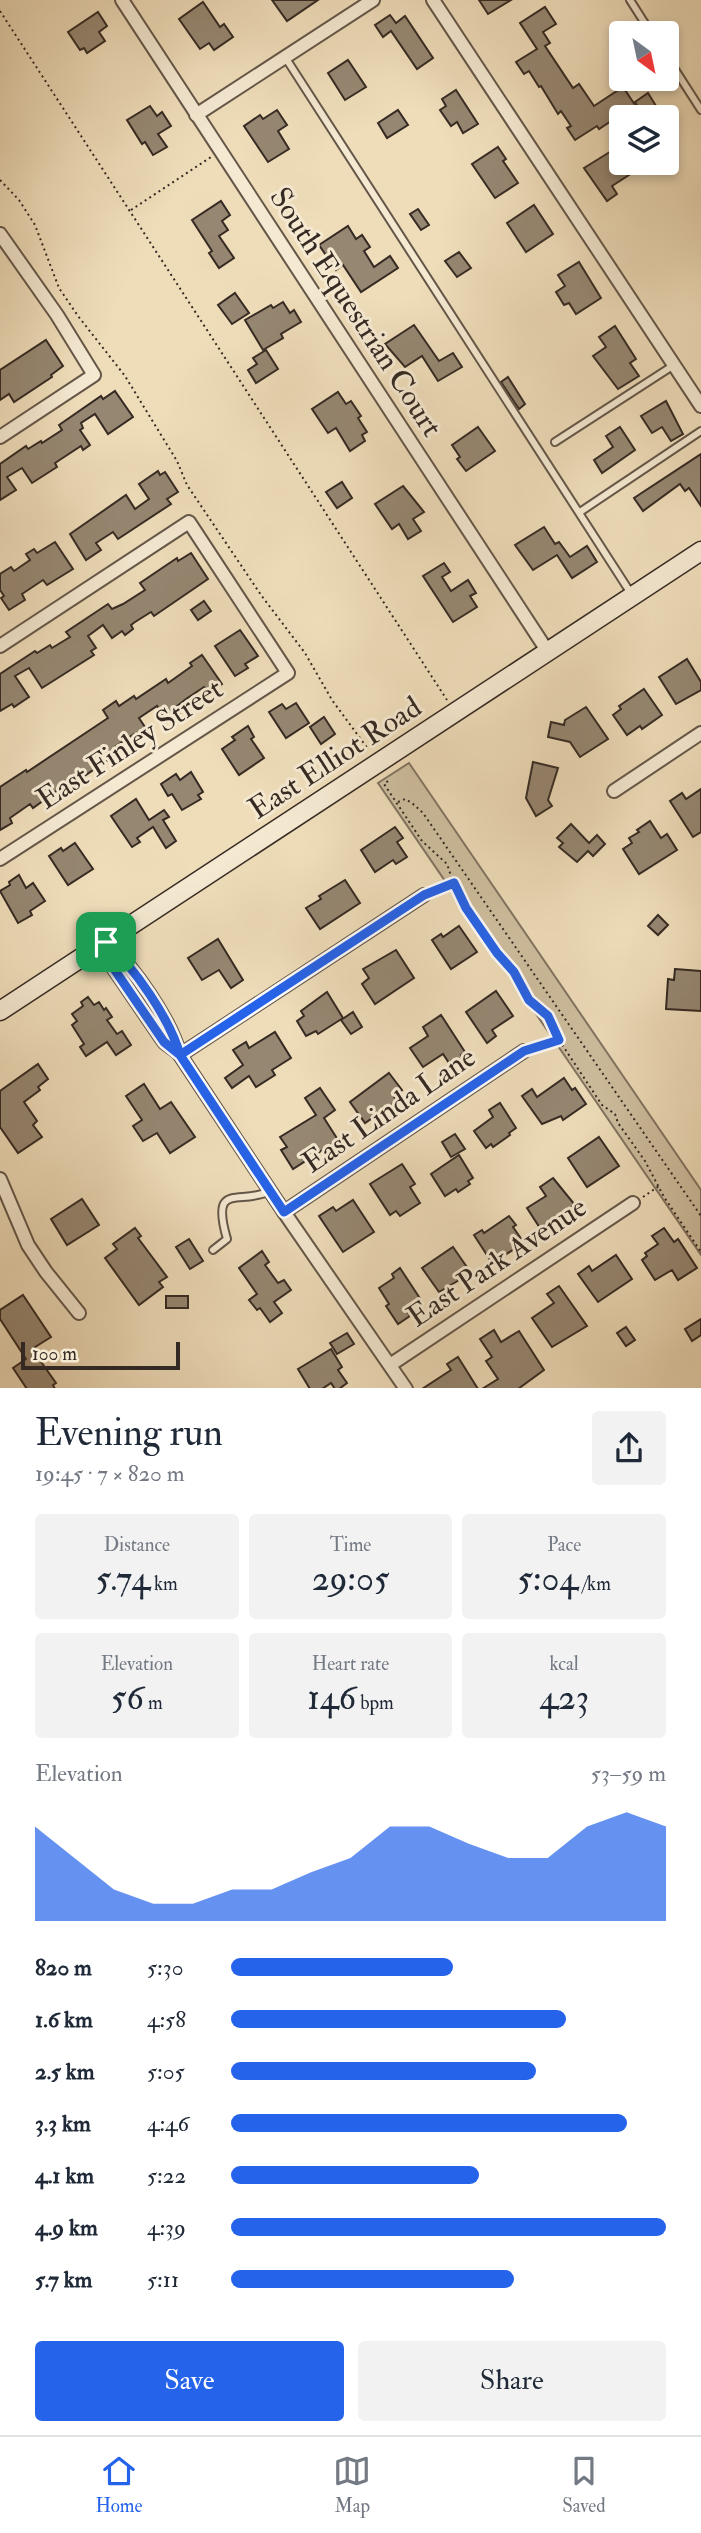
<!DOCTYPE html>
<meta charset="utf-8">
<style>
:root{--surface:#fff;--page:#f2f2f3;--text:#1f2937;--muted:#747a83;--line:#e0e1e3;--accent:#2563eb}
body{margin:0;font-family:"IM FELL Double Pica",serif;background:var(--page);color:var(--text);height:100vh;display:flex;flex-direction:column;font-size:26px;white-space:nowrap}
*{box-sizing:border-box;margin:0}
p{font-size:23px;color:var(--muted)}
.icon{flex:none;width:38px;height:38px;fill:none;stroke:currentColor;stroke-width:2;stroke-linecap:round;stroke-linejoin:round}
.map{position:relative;height:1388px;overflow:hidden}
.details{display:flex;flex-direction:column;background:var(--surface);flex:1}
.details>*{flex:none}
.needle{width:46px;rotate:147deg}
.tools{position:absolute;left:609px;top:21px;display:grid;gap:14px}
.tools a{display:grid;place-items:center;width:70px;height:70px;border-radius:7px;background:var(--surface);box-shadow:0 4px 10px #0003;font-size:35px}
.scale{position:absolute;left:21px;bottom:18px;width:159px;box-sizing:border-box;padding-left:7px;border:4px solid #352a23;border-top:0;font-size:19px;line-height:24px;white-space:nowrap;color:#352a23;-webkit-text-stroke:5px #f5e9d2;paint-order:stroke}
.pin{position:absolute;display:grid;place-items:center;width:60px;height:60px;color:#fff;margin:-30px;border-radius:14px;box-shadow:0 4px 10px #0006}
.round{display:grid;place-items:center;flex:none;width:74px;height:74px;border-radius:7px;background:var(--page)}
.summary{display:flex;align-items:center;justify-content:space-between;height:119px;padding:0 35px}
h1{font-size:38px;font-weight:600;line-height:52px}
.figures{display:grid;grid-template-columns:repeat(3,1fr);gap:10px;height:119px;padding:7px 35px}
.figures div{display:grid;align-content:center;border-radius:7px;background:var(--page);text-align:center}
.figures b{font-size:35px;font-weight:600}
.figures small{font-size:19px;font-weight:400}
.figures p{font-size:19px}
.chart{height:196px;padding:14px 35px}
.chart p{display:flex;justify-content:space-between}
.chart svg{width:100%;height:126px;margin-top:7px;fill:var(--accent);opacity:.7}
.primary-button{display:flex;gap:14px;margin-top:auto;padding:14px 35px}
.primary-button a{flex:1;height:80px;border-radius:7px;background:var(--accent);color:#fff;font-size:28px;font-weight:600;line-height:80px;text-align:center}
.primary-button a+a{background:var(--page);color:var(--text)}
ul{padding:0 35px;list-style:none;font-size:23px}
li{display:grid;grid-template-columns:112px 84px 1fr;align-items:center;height:52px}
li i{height:18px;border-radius:9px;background:var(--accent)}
.tab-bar{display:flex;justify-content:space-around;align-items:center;height:98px;border-top:2px solid var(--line);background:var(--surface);font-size:19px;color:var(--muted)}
.tab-bar a{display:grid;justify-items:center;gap:4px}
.tab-bar .active{color:var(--accent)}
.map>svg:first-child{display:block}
.green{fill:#cfbfa0;stroke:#827462;stroke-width:2}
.building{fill:#968772;stroke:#352a23;stroke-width:2}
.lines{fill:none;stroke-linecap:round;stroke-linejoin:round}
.service-casing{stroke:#645749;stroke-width:10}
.minor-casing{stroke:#645749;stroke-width:16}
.secondary-casing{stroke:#352a23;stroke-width:21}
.path{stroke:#352a23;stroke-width:2;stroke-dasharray:2 3.5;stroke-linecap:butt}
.service{stroke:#f5e9d2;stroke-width:6}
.minor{stroke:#f5e9d2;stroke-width:12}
.secondary{stroke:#f5e9d2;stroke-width:18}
.route-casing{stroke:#fff;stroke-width:14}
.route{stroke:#2563eb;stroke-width:9}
.labels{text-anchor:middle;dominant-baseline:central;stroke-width:6;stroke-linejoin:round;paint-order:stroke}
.street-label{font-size:30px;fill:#352a23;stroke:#f5e9d2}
</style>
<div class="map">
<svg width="701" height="1389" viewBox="0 0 701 1389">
<rect width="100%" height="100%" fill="#efddba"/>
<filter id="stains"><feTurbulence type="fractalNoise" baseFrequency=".00286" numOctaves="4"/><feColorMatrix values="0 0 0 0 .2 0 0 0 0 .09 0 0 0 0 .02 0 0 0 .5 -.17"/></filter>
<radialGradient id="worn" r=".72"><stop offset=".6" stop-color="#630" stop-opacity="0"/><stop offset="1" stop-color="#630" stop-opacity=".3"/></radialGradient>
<path class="green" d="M409,763L701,1190V1255L378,783Z"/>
<g class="building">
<path d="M272,0H318L287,21Z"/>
<path d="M479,0H511L488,14Z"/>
<path d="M203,2L220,27L224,24L233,37L214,50L209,43L200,49L179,19Z"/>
<path d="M545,7L556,24L543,32L550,43L545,46L573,88L579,84L594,106L623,87L635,105L599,129L597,126L575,140L567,128L571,126L561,111L558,114L541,86L539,87L529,71L524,74L516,62L537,49L520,23Z"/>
<path d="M98,12L107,26L99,32L105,41L87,53L84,48L80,50L68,32Z"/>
<path d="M390,15L396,23L405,16L433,58L417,69L391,31L383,37L375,25Z"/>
<path d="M348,60L366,87L345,100L328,73Z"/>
<path d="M456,90L478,124L463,133L457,122L451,126L440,110L446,106L442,99Z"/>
<path d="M648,93L656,106L643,114L635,102Z"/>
<path d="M150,106L157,116L162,112L171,126L158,134L167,147L153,155L145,142L142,144L127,120Z"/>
<path d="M277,110L287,125L278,131L289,149L268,162L244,126L260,115L263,119Z"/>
<path d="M398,110L408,125L387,138L378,123Z"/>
<path d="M498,147L506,159L503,161L518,183L495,198L472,164Z"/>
<path d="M613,150L629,175L612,186L617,194L607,201L584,168Z"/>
<path d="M221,201L230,215L222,221L228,230L219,236L234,258L219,268L209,253L212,251L192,220Z"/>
<path d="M534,205L553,234L526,252L507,223Z"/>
<path d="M418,209L429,225L421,230L410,214Z"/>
<path d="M348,226L356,239L362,235L370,247L364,251L374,267L390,256L398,268L361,292L343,265L336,270L319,245Z"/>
<path d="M459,252L471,268L457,277L445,261Z"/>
<path d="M579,262L601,298L576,314L569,303L564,305L556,292L565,286L558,275Z"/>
<path d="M235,293L249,313L232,324L218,305Z"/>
<path d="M283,302L290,313L294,310L301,322L281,334L283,338L263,350L245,320L271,305L273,308Z"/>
<path d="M414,325L439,361L453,353L462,367L438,381L422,356L405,367L385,344Z"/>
<path d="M615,326L636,359L630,363L639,376L618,389L593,356L606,347L599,337Z"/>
<path d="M46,340L63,366L51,375L52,377L14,402L9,394L0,400V370Z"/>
<path d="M266,350L278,369L256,383L248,370L257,364L253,358Z"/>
<path d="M508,377L525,404L519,409L501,382Z"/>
<path d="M115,391L133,417L108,434L95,414L81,423L83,428L80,430L90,445L83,450L81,446L55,463L57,467L32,483L22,468L7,477L16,490L0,500V464L26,446L28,449L41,441L42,443L62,430L59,425L101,396L103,399Z"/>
<path d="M338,392L346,404L351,401L361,416L358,418L367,432L362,435L365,441L350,451L336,428L328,433L312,409Z"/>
<path d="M666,401L683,434L671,441L662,427L652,433L641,416Z"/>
<path d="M478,427L495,451L466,471L457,459L460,457L452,445Z"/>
<path d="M620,427L635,450L602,473L594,460L613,447L606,436Z"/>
<path d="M701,454V506L689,488L685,491L680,484L643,511L634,498Z"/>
<path d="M158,471L160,475L165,472L178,492L167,499L171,504L118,539L113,532L96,543L101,550L86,560L70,534L126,495L135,509L149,499L139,484Z"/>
<path d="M342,482L352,498L337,508L326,492Z"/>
<path d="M403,486L424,512L413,519L421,531L408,539L399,524L392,529L375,504Z"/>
<path d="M544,527L555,544L559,542L570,557L587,546L597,562L572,578L557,555L533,570L515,545Z"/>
<path d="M55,542L73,569L47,585L43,580L22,594L25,600L9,610L1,598L4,596L0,590V574L11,567L14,571L30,560L26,554L34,549L37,553Z"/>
<path d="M191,553L208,579L154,616L151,612L135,622L131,625L133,629L125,635L122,631L112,638L103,625L88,636L96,648L91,651L94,655L42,688L29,668L15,676L29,697L14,707L12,704L0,711V674L35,651L37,653L50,645L52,648L70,637L66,632L108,604L112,609L123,604L145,590L140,583L177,558L178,561Z"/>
<path d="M444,563L450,572L442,577L451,591L468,580L476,593L470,596L477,607L453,622L423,576Z"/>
<path d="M204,601L211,611L198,620L191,610Z"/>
<path d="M240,630L258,656L245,664L248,668L235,676L215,646Z"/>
<path d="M202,655L222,684L209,693L204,687L186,699L176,707L180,713L167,722L157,706L139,718L149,733L139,740L134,734L116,746L118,749L106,757L108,760L71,785L69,782L33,808L30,804L10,818L12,823L0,830V787L26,770L27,772L108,718L103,710L116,701L119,706L134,696L136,699L166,679L168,683L192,666L190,663Z"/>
<path d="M687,659L701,682V690L676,704L659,677Z"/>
<path d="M644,689L662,715L642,729L640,726L627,735L613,715L621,709L619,706Z"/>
<path d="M296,703L309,723L286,738L269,712L282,704L286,709Z"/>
<path d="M586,707L608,739L580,757L570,742L548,737L551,722L564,725L565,720Z"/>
<path d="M324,717L335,734L321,744L310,727Z"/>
<path d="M248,726L254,737L251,739L264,758L239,775L222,749L235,740L232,737Z"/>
<path d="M533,762L558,768L548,800L552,806L536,816L526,798Z"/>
<path d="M191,772L203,792L198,795L201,799L182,810L172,794L168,796L161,784L176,774L180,780Z"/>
<path d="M701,789V832L693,837L670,801L682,793L686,799Z"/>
<path d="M136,799L149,820L164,810L169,817L163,820L176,841L166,848L153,827L137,838L140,842L132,847L111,816Z"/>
<path d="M650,821L661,838L667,834L677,850L639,874L623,849L632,843L629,838L639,832L637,830Z"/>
<path d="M571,824L589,843L597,835L605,844L593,856L588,851L577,862L559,847L563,843L557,838Z"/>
<path d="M395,827L403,838L397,842L407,857L396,864L393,860L375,872L361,850Z"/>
<path d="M75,843L93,869L68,885L49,856L61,848L63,851Z"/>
<path d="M19,875L26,888L33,883L45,901L30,911L32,915L18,923L0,891L10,885L9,882Z"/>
<path d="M345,880L360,903L320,929L306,908L321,899L319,896Z"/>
<path d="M658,915L668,925L658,935L648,926Z"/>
<path d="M459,926L477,952L451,969L432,940L441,934L443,937Z"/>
<path d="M218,939L243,980L231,988L219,970L202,980L188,958Z"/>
<path d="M396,950L414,978L375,1004L362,984L369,978L363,969Z"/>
<path d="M675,969L701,971V1011L666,1009L668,979L674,980Z"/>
<path d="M496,991L513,1016L492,1030L496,1036L487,1043L466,1012Z"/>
<path d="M327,992L343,1018L318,1034L316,1031L306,1036L297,1021L304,1016L301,1011Z"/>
<path d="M88,997L94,1005L99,1002L104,1010L106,1008L112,1017L107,1020L117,1034L122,1031L131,1045L116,1055L107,1042L86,1056L80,1047L84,1044L72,1025L77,1021L72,1014L83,1006L81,1002Z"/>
<path d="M353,1012L362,1027L351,1034L341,1020Z"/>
<path d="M441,1015L465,1052L461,1055L463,1058L451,1066L443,1054L423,1067L410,1048L428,1036L423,1027Z"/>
<path d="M275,1032L291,1058L272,1070L275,1075L256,1087L249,1076L232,1088L225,1078L243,1065L233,1050L246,1042L249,1048Z"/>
<path d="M38,1064L48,1079L38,1087L40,1090L24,1102L37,1121L33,1125L42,1137L18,1153L0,1127V1091Z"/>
<path d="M389,1073L402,1090L394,1097L397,1101L365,1123L350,1102Z"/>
<path d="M564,1078L572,1090L575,1088L586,1104L563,1120L561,1116L542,1124L522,1096L532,1089L537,1097Z"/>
<path d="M144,1084L160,1109L171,1102L195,1137L170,1153L157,1133L143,1141L133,1126L142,1120L126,1096Z"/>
<path d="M320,1088L335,1110L324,1118L338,1140L293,1169L281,1150L287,1147L280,1137L316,1115L305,1098Z"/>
<path d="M500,1103L516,1128L509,1133L510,1135L493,1147L491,1144L486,1148L474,1131L493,1117L489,1110Z"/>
<path d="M455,1134L465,1149L451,1157L442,1142Z"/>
<path d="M599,1137L619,1166L587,1187L568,1158Z"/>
<path d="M459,1155L473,1178L468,1181L470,1184L458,1192L456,1189L445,1196L431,1174Z"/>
<path d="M402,1164L415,1184L410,1187L420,1203L400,1216L396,1211L390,1215L370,1184Z"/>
<path d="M553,1178L575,1205L540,1228L527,1208L546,1196L540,1187Z"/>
<path d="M82,1199L99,1225L67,1245L51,1219Z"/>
<path d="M353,1200L374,1232L343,1252L319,1216L333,1207L336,1211Z"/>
<path d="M509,1216L516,1225L513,1227L524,1243L492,1263L474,1235L482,1230L484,1233Z"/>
<path d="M135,1228L141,1236L138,1238L167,1277L159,1282L163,1287L139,1305L105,1258L117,1249L113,1244Z"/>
<path d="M664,1228L674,1242L678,1239L697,1268L678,1280L672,1270L655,1280L642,1260L647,1256L645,1253L658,1244L652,1236Z"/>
<path d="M189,1239L203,1261L190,1269L176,1247Z"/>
<path d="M453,1247L471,1273L439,1292L422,1268Z"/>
<path d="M262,1251L269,1262L265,1265L278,1283L284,1280L291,1290L274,1302L282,1313L270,1322L260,1308L257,1310L249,1300L257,1294L239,1268Z"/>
<path d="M616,1255L632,1279L598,1302L578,1274L589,1266L592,1271Z"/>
<path d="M400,1268L421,1300L406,1310L410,1316L398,1324L386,1306L389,1304L379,1288L394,1278L392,1274Z"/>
<path d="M559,1286L587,1326L552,1347L532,1318L554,1303L547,1294Z"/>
<path d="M23,1295L51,1337L32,1349L56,1383L53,1385L55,1389H27L13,1368L26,1359L0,1319V1310Z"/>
<rect x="166" y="1296" width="22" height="12"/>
<path d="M701,1319V1335L692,1341L685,1329Z"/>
<path d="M626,1327L635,1340L626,1346L617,1333Z"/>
<path d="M494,1330L501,1342L519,1331L544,1370L518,1389H482L498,1379L486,1361L492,1357L480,1339Z"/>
<path d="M347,1333L354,1344L337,1354L330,1343Z"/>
<path d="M331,1349L342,1367L338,1370L347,1383L339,1389H335L331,1383L322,1389H310L298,1369Z"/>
<path d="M458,1357L478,1389H422L451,1370L447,1364Z"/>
</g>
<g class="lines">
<defs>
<g id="service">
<path d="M630,0L651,33"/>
<path d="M285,57L632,595"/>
<path d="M667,57L701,110"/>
<path d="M555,442L674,365"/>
<path d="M580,512L701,431"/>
<path d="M213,1250L227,1239C210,1180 240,1206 270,1191"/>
</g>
<g id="minor">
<path d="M122,0L548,652"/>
<path d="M433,0L701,406"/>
<path d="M196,115L373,0"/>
<path d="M0,234L57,315L94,375L0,437"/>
<path d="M0,646L189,522L288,673L0,859"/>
<path d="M614,791L701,733"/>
<path d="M106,942C134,967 170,1019 180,1055L284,1212L406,1389"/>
<path d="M106,943L112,966L164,1042L180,1054"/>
<path d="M180,1055L424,895"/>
<path d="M0,1179L28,1245L46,1272L79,1313"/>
<path d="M284,1212L524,1051"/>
<path d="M390,1365L633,1203"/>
</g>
<path id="secondary" d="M0,1011L701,551"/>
</defs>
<use href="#service" class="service-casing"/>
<use href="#minor" class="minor-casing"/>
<use href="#secondary" class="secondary-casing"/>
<g class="path">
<path d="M0,11L447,700"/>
<path d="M0,180L19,200L35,225L59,288L78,316L125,376L177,461L187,485L261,595L305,653L332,700L368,749"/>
<path d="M131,210L211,157"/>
<path d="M388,781L384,784L422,841L447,864L456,891L466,908L497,953L514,972L529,1000L548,1016L559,1040L602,1105L615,1114L618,1123L645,1161L664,1197L701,1252"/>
<path d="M398,802L405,799L412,803L423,813L701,1216"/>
<path d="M435,891L453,884"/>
<path d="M533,1048L558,1040"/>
<path d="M643,1197L659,1186"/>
</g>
<use href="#service" class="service"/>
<use href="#minor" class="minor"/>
<use href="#secondary" class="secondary"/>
</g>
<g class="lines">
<defs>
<path id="route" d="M106,942C134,967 170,1019 180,1055L284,1212L524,1051L559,1040L548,1016L529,1000L514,972L497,953L466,908L454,883L424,895L180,1055L164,1042L112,966L106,942"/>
</defs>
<use href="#route" class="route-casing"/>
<use href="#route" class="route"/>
</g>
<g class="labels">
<g class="street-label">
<text transform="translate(356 312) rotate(57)">South Equestrian Court</text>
<text transform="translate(130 744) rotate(-33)">East Finley Street</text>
<text transform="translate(335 758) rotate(-33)">East Elliot Road</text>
<text transform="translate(389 1110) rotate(-34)">East Linda Lane</text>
<text transform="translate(497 1262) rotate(-34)">East Park Avenue</text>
</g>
</g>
<rect width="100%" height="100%" filter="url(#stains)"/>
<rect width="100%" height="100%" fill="url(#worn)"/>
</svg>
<div class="tools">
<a><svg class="needle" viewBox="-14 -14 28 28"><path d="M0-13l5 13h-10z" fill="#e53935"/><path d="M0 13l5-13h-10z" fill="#747a83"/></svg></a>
<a><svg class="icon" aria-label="layers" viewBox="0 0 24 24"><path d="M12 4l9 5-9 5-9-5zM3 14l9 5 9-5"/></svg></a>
</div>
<div class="scale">100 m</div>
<div class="pin" style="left:106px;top:942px;background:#1e9e55"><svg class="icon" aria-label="arrive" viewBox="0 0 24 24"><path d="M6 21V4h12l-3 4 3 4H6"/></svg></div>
</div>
<section class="details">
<div class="summary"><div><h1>Evening run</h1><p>19:45 · 7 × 820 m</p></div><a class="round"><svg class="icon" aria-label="share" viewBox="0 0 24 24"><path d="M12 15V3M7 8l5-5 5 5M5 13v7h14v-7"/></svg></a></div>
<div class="figures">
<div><p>Distance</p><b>5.74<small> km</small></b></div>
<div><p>Time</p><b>29:05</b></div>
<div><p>Pace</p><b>5:04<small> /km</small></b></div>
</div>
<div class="figures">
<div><p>Elevation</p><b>56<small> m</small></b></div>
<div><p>Heart rate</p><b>146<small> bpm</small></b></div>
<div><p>kcal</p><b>423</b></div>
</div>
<div class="chart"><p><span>Elevation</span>53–59 m</p>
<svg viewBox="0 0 160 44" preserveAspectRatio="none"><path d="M0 44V11L10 22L20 33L30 38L40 38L50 33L60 33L70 27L80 22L90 11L100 11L110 17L120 22L130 22L140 11L150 6L160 11V44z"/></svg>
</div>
<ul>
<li><b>820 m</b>5:30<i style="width:51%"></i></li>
<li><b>1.6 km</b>4:58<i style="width:77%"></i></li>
<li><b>2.5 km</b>5:05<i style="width:70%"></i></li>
<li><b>3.3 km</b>4:46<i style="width:91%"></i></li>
<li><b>4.1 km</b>5:22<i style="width:57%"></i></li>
<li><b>4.9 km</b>4:39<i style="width:100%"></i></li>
<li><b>5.7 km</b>5:11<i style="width:65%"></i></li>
</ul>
<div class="primary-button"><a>Save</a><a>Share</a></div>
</section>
<nav class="tab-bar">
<a class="active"><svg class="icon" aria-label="home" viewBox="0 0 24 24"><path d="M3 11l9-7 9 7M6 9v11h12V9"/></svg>Home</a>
<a><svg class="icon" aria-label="map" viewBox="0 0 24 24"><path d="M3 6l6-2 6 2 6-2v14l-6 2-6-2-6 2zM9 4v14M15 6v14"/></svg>Map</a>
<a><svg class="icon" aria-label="saved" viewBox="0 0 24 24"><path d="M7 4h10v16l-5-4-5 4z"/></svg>Saved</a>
</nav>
